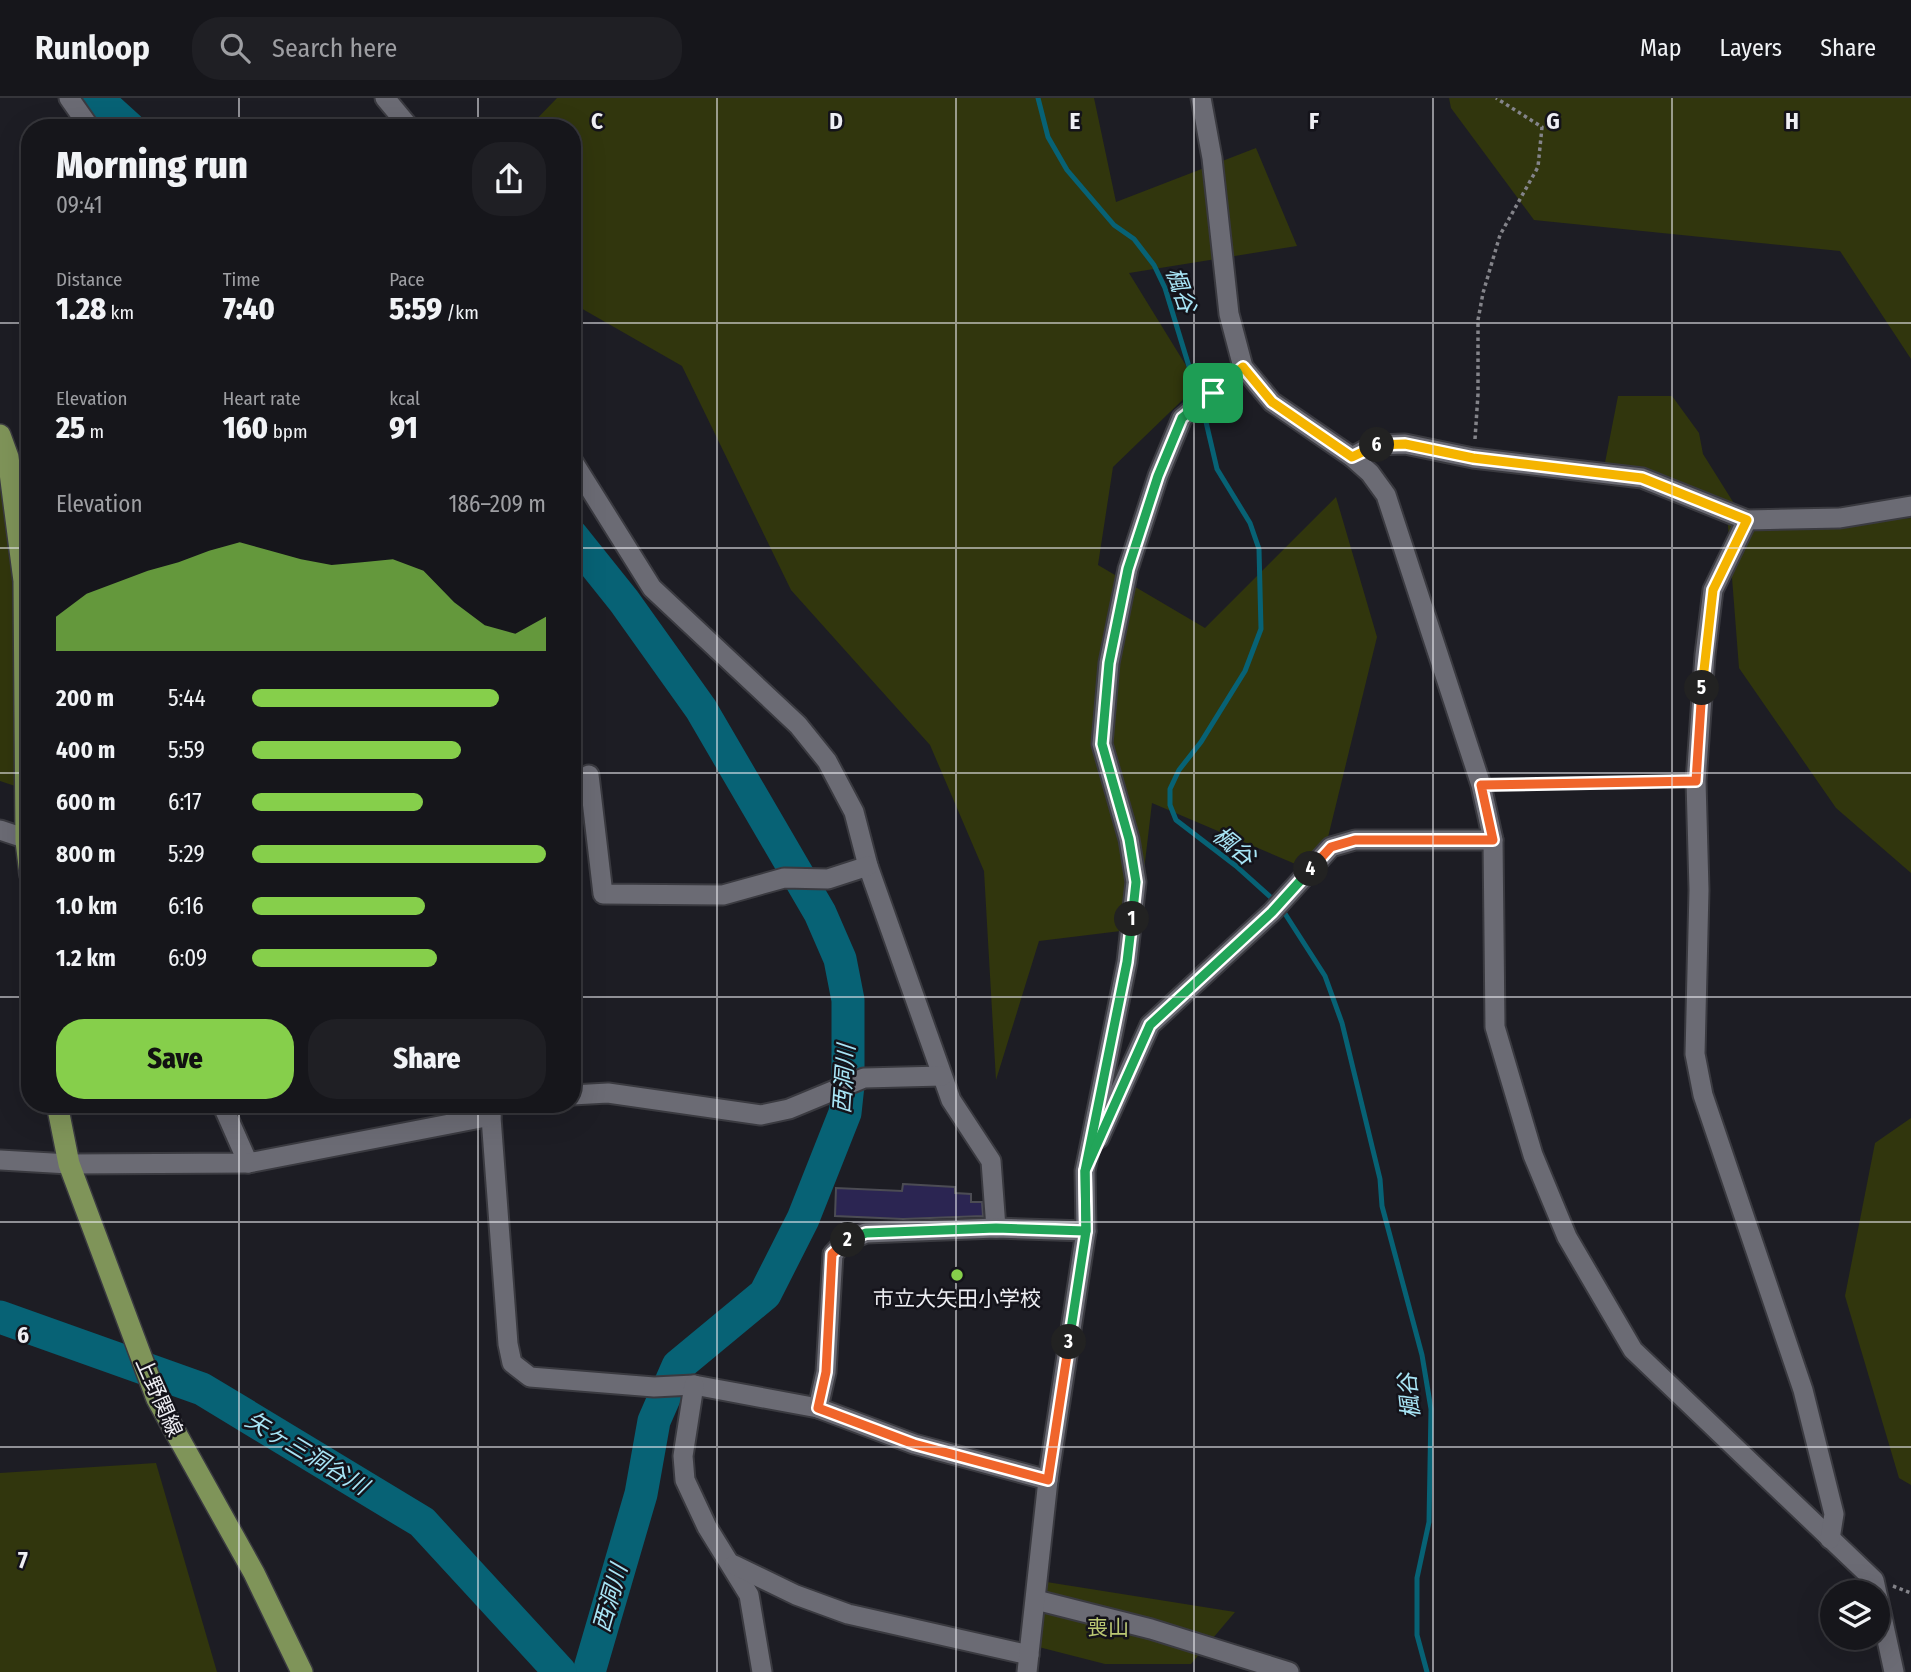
<!DOCTYPE html>
<meta charset="utf-8">
<style>
:root{--surface:#16161b;--page:#1f1f24;--text:#f1f3f6;--muted:#9e9fa3;--line:#35353a;--accent:#86cf4b}
body{margin:0;font-family:"Fira Sans Condensed","Noto Sans JP",sans-serif;background:var(--page);color:var(--text);height:100vh;display:flex;flex-direction:column;font-size:26px;white-space:nowrap}
*{box-sizing:border-box;margin:0}
p{font-size:23px;color:var(--muted)}
.icon{flex:none;width:38px;height:38px;fill:none;stroke:currentColor;stroke-width:2;stroke-linecap:round;stroke-linejoin:round}
.map{position:relative;flex:1;overflow:hidden}
.drawer{position:absolute;left:21px;top:21px;width:560px;height:994px;display:flex;flex-direction:column;background:var(--surface);border-radius:28px;box-shadow:0 7px 28px #0002,0 0 0 2px var(--line)}
.drawer>*{flex:none}
.buttons{position:absolute;left:1820px;top:1482px;display:grid;gap:14px}
.buttons a{display:grid;place-items:center;width:70px;height:70px;border-radius:50%;background:var(--surface);box-shadow:0 7px 28px #0002,0 0 0 2px var(--line);font-size:35px}
.pin{position:absolute;display:grid;place-items:center;width:60px;height:60px;color:#fff;margin:-30px;border-radius:14px;box-shadow:0 4px 10px #0006}
.km{position:absolute;width:35px;height:35px;margin:-18px;border-radius:50%;background:#222;color:#fff;font-size:19px;line-height:35px;text-align:center}
.round{display:grid;place-items:center;flex:none;width:74px;height:74px;border-radius:28px;background:var(--page)}
.headline{display:flex;align-items:center;justify-content:space-between;height:119px;padding:0 35px}
h1{font-size:38px;font-weight:800;line-height:52px}
.metrics{display:grid;grid-template-columns:repeat(3,1fr);gap:10px;height:119px;padding:7px 35px}
.metrics div{display:grid;align-content:center}
.metrics b{font-size:30px;font-weight:800}
.metrics small{font-size:19px;font-weight:400}
.metrics p{font-size:19px}
.chart{height:196px;padding:14px 35px}
.chart p{display:flex;justify-content:space-between}
.chart svg{width:100%;height:126px;margin-top:7px;fill:var(--accent);opacity:.7}
.button{display:flex;gap:14px;margin-top:auto;padding:14px 35px}
.button a{flex:1;height:80px;border-radius:28px;background:var(--accent);color:#111;font-size:28px;font-weight:800;line-height:80px;text-align:center}
.button a+a{background:var(--page);color:var(--text)}
ul{padding:0 35px;list-style:none;font-size:23px}
li{display:grid;grid-template-columns:112px 84px 1fr;align-items:center;height:52px}
li i{height:18px;border-radius:9px;background:var(--accent)}
header{display:flex;align-items:center;gap:42px;box-sizing:border-box;height:98px;padding:0 35px;background:var(--surface);border-bottom:2px solid var(--line)}
header strong{font-size:33px}
nav{display:flex;gap:38px;margin-inline-start:auto;font-size:24px}
.search{width:490px;height:63px;background:var(--page);display:flex;align-items:center;gap:18px;box-sizing:border-box;padding:0 24px;border-radius:28px;color:var(--muted);font-size:26px}
.map>svg:first-child{display:block}
.green{fill:#31360d}
.lines{fill:none;stroke-linecap:round;stroke-linejoin:round}
.stream{stroke:#076275;stroke-width:5}
.river{stroke:#076275;stroke-width:33}
.building{fill:#2b2552;stroke:#4c4c54;stroke-width:2}
.minor-casing{stroke:#3a3a40;stroke-width:23}
.major-casing{stroke:#3a3a40;stroke-width:24}
.path{stroke:#84848a;stroke-width:3.5;stroke-dasharray:3.5 3.5;stroke-linecap:butt}
.minor{stroke:#6b6b74;stroke-width:19}
.major{stroke:#7f9459;stroke-width:21}
.split-1-casing{stroke:#fff;stroke-width:14}
.split-2-casing{stroke:#fff;stroke-width:14}
.split-3-casing{stroke:#fff;stroke-width:14}
.split-4-casing{stroke:#fff;stroke-width:14}
.split-5-casing{stroke:#fff;stroke-width:14}
.split-6-casing{stroke:#fff;stroke-width:14}
.split-7-casing{stroke:#fff;stroke-width:14}
.split-1{stroke:#22a559;stroke-width:9}
.split-2{stroke:#22a559;stroke-width:9}
.split-3{stroke:#f0652b;stroke-width:9}
.split-4{stroke:#22a559;stroke-width:9}
.split-5{stroke:#f0652b;stroke-width:9}
.split-6{stroke:#f5b400;stroke-width:9}
.split-7{stroke:#f5b400;stroke-width:9}
.grid{fill:none;stroke:#efeff4;stroke-width:2;stroke-opacity:0.55}
.poi-dot{fill:#86cf4b;stroke:#14131a;stroke-width:2.5}
.labels{text-anchor:middle;dominant-baseline:central;stroke-width:5;stroke-linejoin:round;paint-order:stroke}
.poi-label{font-size:21px;fill:#efeff4;stroke:#14131a}
.street-label{font-size:21px;fill:#efeff4;stroke:#14131a}
.park-label{font-size:21px;fill:#bbc873;stroke:#14131a}
.water-label{font-size:23px;font-style:italic;fill:#a8e5f6;stroke:#14131a}
.grid-label{font-size:23px;text-anchor:middle;font-weight:bold;fill:#efeff4;stroke:#14131a;stroke-width:5;stroke-linejoin:round;paint-order:stroke}
</style>
<header>
<strong>Runloop</strong>
<div class="search"><svg class="icon" aria-label="search" viewBox="0 0 24 24"><circle cx="10" cy="10" r="6"/><path d="M15 15l6 6"/></svg>Search here</div>
<nav><a>Map</a><a>Layers</a><a>Share</a></nav>
</header>
<div class="map">
<svg width="1911" height="1574" viewBox="0 0 1911 1574">
<rect width="100%" height="100%" fill="#1d1d24"/>
<g class="green">
<path d="M557,0H1094L1116,104L1256,50L1297,148L1129,175L1198,287L1113,369L1098,467L1205,530L1336,399L1377,539L1319,776L1152,705L1137,831L1039,843L996,982L984,773L930,647L791,492L682,268L572,205V30H528Z"/>
<path d="M1449,0H1911V261L1840,153L1534,122L1451,10Z"/>
<path d="M1618,298H1672L1699,335L1703,356L1740,415L1602,380Z"/>
<path d="M0,373L30,413V693L0,683Z"/>
<path d="M1727,415L1782,431L1911,420V775L1836,710L1739,570Z"/>
<path d="M1911,1020V1387L1899,1380L1845,1198L1875,1045Z"/>
<path d="M156,1365L217,1574H0V1375Z"/>
<path d="M1034,1482L1235,1514L1191,1566H1105L1023,1545Z"/>
</g>
<g class="lines">
<g class="stream">
<path d="M1038,0L1048,39L1067,72L1114,127L1134,141L1154,167L1165,190L1206,324L1217,371L1250,425L1259,451L1261,531L1245,573L1201,644L1179,672L1170,691V707L1176,722L1236,768L1276,804"/>
<path d="M1282,811L1325,878L1342,925L1380,1081L1382,1108L1422,1257L1431,1311L1429,1424L1417,1480V1537L1427,1574"/>
</g>
<g class="river">
<path d="M96,0L129,30"/>
<path d="M572,438L624,503L701,611L820,815L840,861L848,902V987L845,1015L803,1121L765,1196L678,1268L654,1323L641,1396L589,1574"/>
<path d="M0,1219L202,1291L422,1424L560,1574"/>
</g>
</g>
<path class="building" d="M903,1086L955,1089V1095L971,1096V1104H982L983,1118L903,1121L835,1118L836,1090L902,1093Z"/>
<g class="lines">
<defs>
<g id="minor">
<path d="M69,0L90,30"/>
<path d="M385,0L410,30"/>
<path d="M1201,0L1212,60L1229,216L1243,269L1272,304L1352,359L1370,375L1386,397L1481,687L1493,742L1495,929L1533,1057L1567,1139L1633,1252L1874,1482L1894,1574"/>
<path d="M1352,359L1374,347L1405,346L1473,360L1642,380L1747,422L1840,420L1911,408"/>
<path d="M572,362L652,490L798,627L827,663L854,714L868,768L951,1002L991,1063L996,1130"/>
<path d="M1747,422L1713,492L1705,557L1696,683L1699,792L1695,956L1703,997L1803,1292L1834,1416L1830,1441"/>
<path d="M572,686L589,677L603,796L723,797L784,780L828,781L868,768"/>
<path d="M0,732L30,742"/>
<path d="M572,997L608,995L761,1017L789,1011L864,980L942,978"/>
<path d="M222,1006L248,1065"/>
<path d="M490,1006L508,1246L512,1265L530,1279L654,1289L694,1287L818,1310L914,1346L1048,1382"/>
<path d="M1099,1040L1150,927L1272,814L1331,749L1355,742H1493"/>
<path d="M0,1062L69,1066L248,1065L491,1018"/>
<path d="M694,1287L683,1358L685,1382L707,1429L749,1497L762,1574"/>
<path d="M818,1310L826,1274L833,1156L845,1143L866,1135L996,1130L1086,1133"/>
<path d="M734,1467L796,1497L848,1516L1029,1557"/>
<path d="M1036,1502L1151,1531L1289,1574"/>
<path d="M1027,1574L1048,1382L1086,1133L1085,1073L1127,864L1136,784L1129,741L1102,646L1109,565L1128,471L1158,378L1182,320L1243,269"/>
</g>
<g id="major">
<path d="M0,337L8,359L24,483L26,743L30,776"/>
<path d="M57,1006L69,1066L157,1301L254,1475L302,1574"/>
</g>
</defs>
<use href="#minor" class="minor-casing"/>
<use href="#major" class="major-casing"/>
<g class="path">
<path d="M1475,341L1478,296V222L1483,195L1500,137L1538,69L1542,29L1496,0"/>
<path d="M1498,686L1680,683"/>
<path d="M1893,1488L1911,1495"/>
</g>
<use href="#minor" class="minor"/>
<use href="#major" class="major"/>
</g>
<g class="lines">
<defs>
<path id="split-1" d="M1132,821L1136,784L1129,741L1102,646L1109,565L1128,471L1158,378L1182,320L1213,295"/>
<path id="split-2" d="M848,1142L866,1135L996,1130L1086,1133L1085,1073L1127,864L1132,821"/>
<path id="split-3" d="M848,1142L832,1156L826,1274L818,1310L914,1346L1048,1382L1069,1244"/>
<path id="split-4" d="M1069,1244L1086,1133L1085,1073L1150,927L1272,814L1311,771"/>
<path id="split-5" d="M1311,771L1331,749L1355,742H1493L1481,687L1696,683L1702,590"/>
<path id="split-6" d="M1377,347L1405,346L1473,360L1642,380L1747,422L1713,492L1702,590"/>
<path id="split-7" d="M1213,295L1243,269L1272,304L1352,359L1377,347"/>
</defs>
<use href="#split-1" class="split-1-casing"/>
<use href="#split-2" class="split-2-casing"/>
<use href="#split-3" class="split-3-casing"/>
<use href="#split-4" class="split-4-casing"/>
<use href="#split-5" class="split-5-casing"/>
<use href="#split-6" class="split-6-casing"/>
<use href="#split-7" class="split-7-casing"/>
<use href="#split-1" class="split-1"/>
<use href="#split-2" class="split-2"/>
<use href="#split-3" class="split-3"/>
<use href="#split-4" class="split-4"/>
<use href="#split-5" class="split-5"/>
<use href="#split-6" class="split-6"/>
<use href="#split-7" class="split-7"/>
</g>
<path class="grid" d="M239,0V30M478,0V30M717,0V1574M956,0V1574M1194,0V1574M1433,0V1574M1672,0V1574M0,225H30M572,225H1911M0,450H30M572,450H1911M0,675H30M572,675H1911M0,899H30M572,899H1911M239,1006V1574M478,1006V1574M0,1124H1911M0,1349H1911"/>
<circle class="poi-dot" cx="957" cy="1177" r="7"/>
<g class="labels">
<g class="poi-label">
<text x="957" y="1201">市立大矢田小学校</text>
</g>
<g class="street-label">
<text transform="translate(159 1299) rotate(66)">上野関線</text>
</g>
<g class="park-label">
<text x="1108" y="1530">喪山</text>
</g>
<g class="water-label">
<text transform="translate(1181 192) rotate(71)">楓谷</text>
<text transform="translate(1234 748) rotate(39)">楓谷</text>
<text transform="translate(844 981) rotate(-86)">西洞川</text>
<text transform="translate(1409 1298) rotate(-96)">楓谷</text>
<text transform="translate(307 1355) rotate(31)">矢ヶ三洞谷川</text>
<text transform="translate(610 1500) rotate(-74)">西洞川</text>
</g>
</g>
<g class="grid-label">
<text x="597" y="31">C</text>
<text x="836" y="31">D</text>
<text x="1075" y="31">E</text>
<text x="1314" y="31">F</text>
<text x="1553" y="31">G</text>
<text x="1792" y="31">H</text>
<text x="23" y="1245">6</text>
<text x="23" y="1470">7</text>
</g>
</svg>
<div class="buttons">
<a><svg class="icon" aria-label="layers" viewBox="0 0 24 24"><path d="M12 4l9 5-9 5-9-5zM3 14l9 5 9-5"/></svg></a>
</div>
<div class="pin" style="left:1213px;top:295px;background:#1e9e55"><svg class="icon" aria-label="arrive" viewBox="0 0 24 24"><path d="M6 21V4h12l-3 4 3 4H6"/></svg></div>
<b class="km" style="left:1132px;top:821px">1</b>
<b class="km" style="left:848px;top:1142px">2</b>
<b class="km" style="left:1069px;top:1244px">3</b>
<b class="km" style="left:1311px;top:771px">4</b>
<b class="km" style="left:1702px;top:590px">5</b>
<b class="km" style="left:1377px;top:347px">6</b>
<section class="drawer">
<div class="headline"><div><h1>Morning run</h1><p>09:41</p></div><a class="round"><svg class="icon" aria-label="share" viewBox="0 0 24 24"><path d="M12 15V3M7 8l5-5 5 5M5 13v7h14v-7"/></svg></a></div>
<div class="metrics">
<div><p>Distance</p><b>1.28<small> km</small></b></div>
<div><p>Time</p><b>7:40</b></div>
<div><p>Pace</p><b>5:59<small> /km</small></b></div>
</div>
<div class="metrics">
<div><p>Elevation</p><b>25<small> m</small></b></div>
<div><p>Heart rate</p><b>160<small> bpm</small></b></div>
<div><p>kcal</p><b>91</b></div>
</div>
<div class="chart"><p><span>Elevation</span>186–209 m</p>
<svg viewBox="0 0 160 44" preserveAspectRatio="none"><path d="M0 44V32L10 24L20 20L30 16L40 13L50 9L60 6L70 9L80 12L90 14L100 13L110 12L120 16L130 27L140 35L150 38L160 32V44z"/></svg>
</div>
<ul>
<li><b>200 m</b>5:44<i style="width:84%"></i></li>
<li><b>400 m</b>5:59<i style="width:71%"></i></li>
<li><b>600 m</b>6:17<i style="width:58%"></i></li>
<li><b>800 m</b>5:29<i style="width:100%"></i></li>
<li><b>1.0 km</b>6:16<i style="width:59%"></i></li>
<li><b>1.2 km</b>6:09<i style="width:63%"></i></li>
</ul>
<div class="button"><a>Save</a><a>Share</a></div>
</section>
</div>
